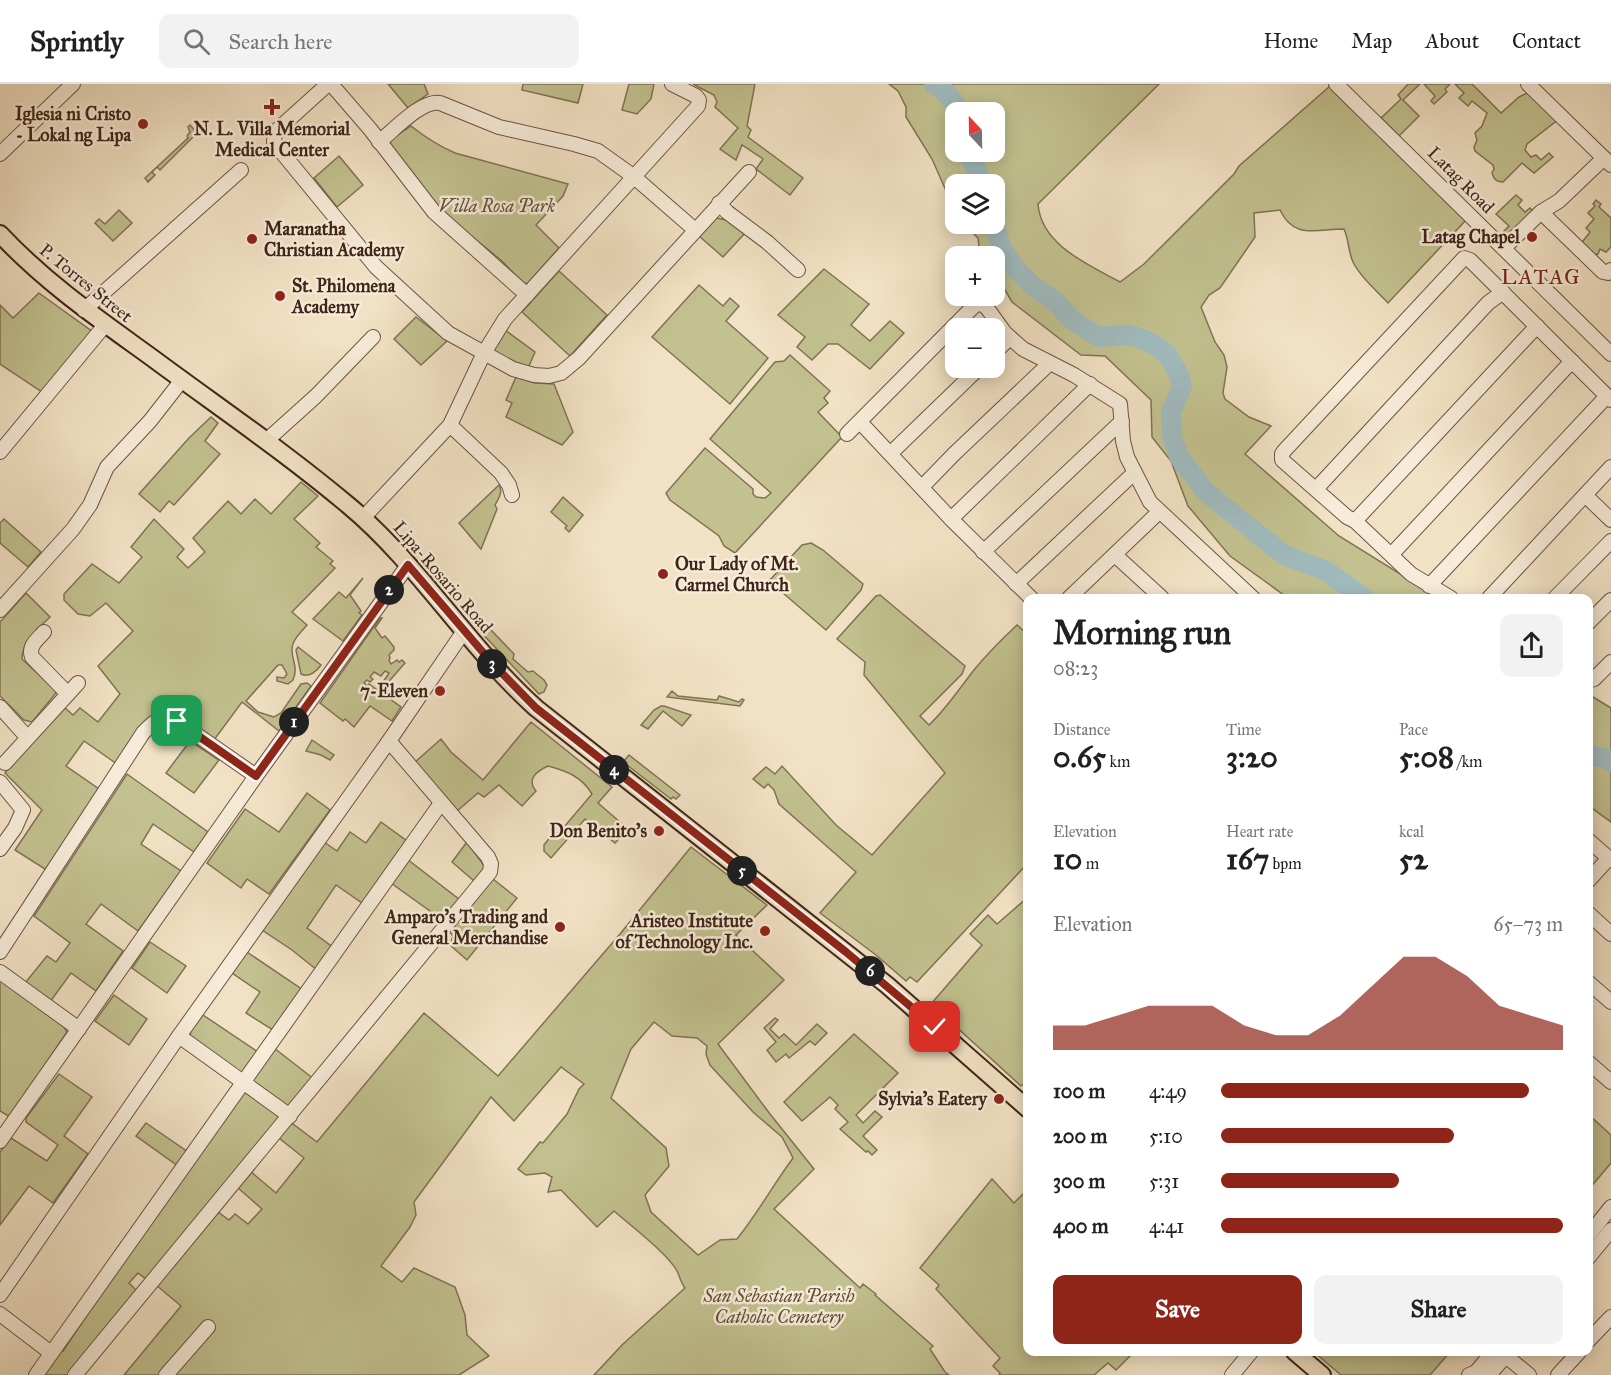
<!DOCTYPE html>
<meta charset="utf-8">
<style>
:root{--surface:#fff;--page:#f2f2f2;--text:#202124;--muted:#757577;--line:#e0e0e0;--accent:#8f2418}
body{margin:0;font-family:"IM FELL Great Primer",serif;background:var(--page);color:var(--text);height:100vh;display:flex;flex-direction:column;font-size:22px;white-space:nowrap}
*{box-sizing:border-box;margin:0}
p{font-size:20px;color:var(--muted)}
.icon{flex:none;width:33px;height:33px;fill:none;stroke:currentColor;stroke-width:2;stroke-linecap:round;stroke-linejoin:round}
.map{position:relative;flex:1;overflow:hidden}
.drawer{position:absolute;left:1023px;top:510px;width:570px;height:762px;display:flex;flex-direction:column;background:var(--surface);border-radius:12px;box-shadow:0 3px 15px #0003}
.drawer>*{flex:none}
.needle{width:39px;rotate:338deg}
.tools{position:absolute;left:945px;top:18px;display:grid;gap:12px}
.tools a{display:grid;place-items:center;width:60px;height:60px;border-radius:12px;background:var(--surface);box-shadow:0 3px 15px #0003;font-size:30px}
.pin{position:absolute;display:grid;place-items:center;width:51px;height:51px;color:#fff;margin:-26px;border-radius:12px;box-shadow:0 3px 9px #0006}
.km{position:absolute;width:30px;height:30px;margin:-15px;border-radius:50%;background:#222;color:#fff;font-size:16px;line-height:30px;text-align:center}
.round{display:grid;place-items:center;flex:none;width:63px;height:63px;border-radius:12px;background:var(--page)}
.summary{display:flex;align-items:center;justify-content:space-between;height:102px;padding:0 30px}
h1{font-size:33px;font-weight:700;line-height:45px}
.stats{display:grid;grid-template-columns:repeat(3,1fr);gap:9px;height:102px;padding:6px 30px}
.stats div{display:grid;align-content:center}
.stats b{font-size:30px;font-weight:700}
.stats small{font-size:16px;font-weight:400}
.stats p{font-size:16px}
.chart{height:168px;padding:12px 30px}
.chart p{display:flex;justify-content:space-between}
.chart svg{width:100%;height:108px;margin-top:6px;fill:var(--accent);opacity:.7}
.action{display:flex;gap:12px;margin-top:auto;padding:12px 30px}
.action a{flex:1;height:69px;border-radius:12px;background:var(--accent);color:#fff;font-size:24px;font-weight:700;line-height:69px;text-align:center}
.action a+a{background:var(--page);color:var(--text)}
ul{padding:0 30px;list-style:none;font-size:20px}
li{display:grid;grid-template-columns:96px 72px 1fr;align-items:center;height:45px}
li i{height:15px;border-radius:8px;background:var(--accent)}
header{display:flex;align-items:center;gap:36px;box-sizing:border-box;height:84px;padding:0 30px;background:var(--surface);border-bottom:2px solid var(--line)}
header strong{font-size:28px}
nav{display:flex;gap:33px;margin-inline-start:auto;font-size:21px}
.search{width:420px;height:54px;background:var(--page);display:flex;align-items:center;gap:15px;box-sizing:border-box;padding:0 21px;border-radius:12px;color:var(--muted);font-size:22px}
.map>svg:first-child{display:block}
.green{fill:#c2c18f;stroke:#807354;stroke-width:1.5;fill-rule:evenodd}
.lines{fill:none;stroke-linecap:round;stroke-linejoin:round}
.river{stroke:#a0bbbe;stroke-width:20}
.minor-casing{stroke:#6c5444;stroke-width:16}
.major-casing{stroke:#3f2519;stroke-width:20}
.minor{stroke:#f7ecd9;stroke-width:14}
.major{stroke:#f2e2c5;stroke-width:16}
.route-casing{stroke:#fff;stroke-width:12}
.route{stroke:#8f2418;stroke-width:8}
.poi-dot{fill:#8f2418;stroke:#f7ecd9;stroke-width:2}
.labels{text-anchor:middle;dominant-baseline:central;stroke-width:5;stroke-linejoin:round;paint-order:stroke}
.poi-label{font-size:18px;font-weight:bold;fill:#3f2519;stroke:#f7ecd9;text-anchor:end}
.street-label{font-size:18px;fill:#3f2519;stroke:#f7ecd9}
.park-label{font-size:18px;font-style:italic;fill:#604c36;stroke:#f7ecd9}
.quarter-label{font-size:21px;letter-spacing:1.5px;fill:#7a1f14;stroke:#f7ecd9}
</style>
<header>
<strong>Sprintly</strong>
<div class="search"><svg class="icon" aria-label="search" viewBox="0 0 24 24"><circle cx="10" cy="10" r="6"/><path d="M15 15l6 6"/></svg>Search here</div>
<nav><a>Home</a><a>Map</a><a>About</a><a>Contact</a></nav>
</header>
<div class="map">
<svg width="1611" height="1291" viewBox="0 0 1611 1291">
<rect width="100%" height="100%" fill="#f2e2c5"/>
<filter id="stains"><feTurbulence type="fractalNoise" baseFrequency=".00333" numOctaves="4"/><feColorMatrix values="0 0 0 0 .2 0 0 0 0 .09 0 0 0 0 .02 0 0 0 .5 -.17"/></filter>
<radialGradient id="worn" r=".72"><stop offset=".6" stop-color="#630" stop-opacity="0"/><stop offset="1" stop-color="#630" stop-opacity=".3"/></radialGradient>
<g class="green">
<path d="M388,0H424L428,10L408,24Z"/>
<path d="M523,0H583L578,19L522,6Z"/>
<path d="M629,0H654L651,15L637,30L622,26Z"/>
<path d="M693,0H755L747,42L751,46L748,53L803,94L790,111L756,85L763,75L742,61L736,76L720,65L738,44L715,23L717,18L714,11Z"/>
<path d="M889,0H1159L1038,120C1041,161 1089,181 1120,198L1144,180L1234,90L1239,82L1330,2L1467,135L1388,219C1377,207 1360,193 1353,178C1348,167 1349,156 1344,145C1317,145 1294,156 1280,126L1254,129L1255,153L1220,204L1209,211L1201,223L1215,258L1224,271L1227,283L1223,309L1225,315L1249,333L1271,342L1245,370L1339,452L1439,514H1288L1230,472L1188,422L1171,377L1152,353L1151,316L1105,272L1081,271L1012,218L995,189L994,172H980L978,154L964,140H994V100H956L955,127L932,75L906,33V23L898,7ZM956,28H994V68H956Z"/>
<path d="M1408,0H1420L1403,16L1419,32L1399,52L1381,34L1401,15L1398,11Z"/>
<path d="M1424,0H1450L1445,5L1447,8L1434,20L1431,17L1435,12Z"/>
<path d="M1455,0H1472L1501,29L1519,13L1531,7L1559,35L1527,60L1525,66L1531,73L1536,71L1541,76L1549,69L1553,73L1534,89L1522,79L1503,98C1496,98 1494,95 1492,89L1494,85L1493,81L1475,67L1474,63L1477,56L1475,49L1482,42L1487,29L1472,17L1468,22L1459,14L1464,9Z"/>
<path d="M190,41L197,49L160,86L157,83L152,88L155,91L148,98L145,94L188,54L187,52L190,48L188,43Z"/>
<path d="M411,42C425,53 439,62 455,69L568,100L563,112L536,141L559,164L528,199L524,200L502,177L443,129L389,61L393,54Z"/>
<path d="M339,72L363,101L337,123L314,94Z"/>
<path d="M1516,111L1522,116L1518,121L1525,128L1530,124L1535,129L1507,158L1500,151L1509,142L1496,130Z"/>
<path d="M1596,116L1601,120L1599,123L1611,134V163L1606,168L1600,165L1598,170L1594,171L1579,162L1590,148L1586,144L1594,135L1588,129L1595,122L1593,120Z"/>
<path d="M119,126L132,139L113,157L95,139L99,135L105,140Z"/>
<path d="M716,134L727,136L745,149L723,173L699,152Z"/>
<path d="M824,185L869,220L851,241L870,257L890,237L904,249L870,285L838,260H828L812,276L797,263L805,253L778,231Z"/>
<path d="M559,187L607,231L570,272L522,228Z"/>
<path d="M699,201L723,222L730,214L739,222L726,237L768,274L730,320L652,253Z"/>
<path d="M39,209L93,248L42,308L0,280V221L13,234Z"/>
<path d="M416,233L447,257L421,281L394,255Z"/>
<path d="M505,246L535,268L528,284L495,269L494,263Z"/>
<path d="M790,271L830,307L824,314L828,319L818,328L842,353L735,469L724,462L719,452L670,416L666,409L705,364L753,405V410L756,413L765,414L771,409L710,355L775,278L784,277Z"/>
<path d="M516,293L535,299L554,300L573,348L562,361L506,333L512,319L506,316Z"/>
<path d="M211,333L218,339L205,357L220,370L174,421L169,417L160,428L139,410L189,354Z"/>
<path d="M301,398L318,412L294,435L320,459L316,463L333,477L330,480L335,484L292,528L307,541C301,548 291,557 292,567C293,579 298,584 293,596L288,600L277,597V593L284,594L287,590L282,581H278L246,617L258,628L274,633L281,629L301,600L307,599L311,602L279,647L242,618L214,656C196,642 178,621 154,630L117,680L84,657L66,682L99,705L48,787L15,766L42,726L5,689L64,623L73,631L80,624L98,638L120,610L98,582L133,547L106,519L90,532L78,530L64,516V510L92,480L119,499L142,473L131,463L154,435L184,465L177,473L188,484L205,468L193,454L228,417L241,430L255,415L271,430Z"/>
<path d="M499,401C503,408 499,414 495,421L497,425L481,465L459,439Z"/>
<path d="M563,413L583,431L569,448L565,444L567,442L551,428Z"/>
<path d="M4,435L41,468L28,483L0,459V439Z"/>
<path d="M811,459L823,466L863,500L861,506L826,546L769,497L802,461Z"/>
<path d="M363,494L350,511L361,527L359,529L362,531L343,557L313,535L339,508L346,514Z"/>
<path d="M26,509L50,533C38,545 22,557 22,575L54,605L56,609L32,638L24,636L0,612V538Z"/>
<path d="M880,511L965,582L962,590L920,632L929,641C947,624 959,605 974,586C987,570 1002,555 1017,541L1027,550V780L917,898L910,893L906,897L876,871L820,829L856,788L779,720L774,706L768,700L764,704L753,695L766,683L775,690L782,682L836,741L872,771L945,689L864,591L865,578L837,555L876,512Z"/>
<path d="M380,534H382L375,544L382,554L385,552L394,563V566L389,571L390,574L389,576L391,580L397,576L399,578L402,576L405,579L384,603L381,601L389,589L385,587L381,592L374,588L370,593L373,595L370,598L367,596L364,599L367,602L369,600L401,623L392,637L370,622L354,643L345,635L343,637L320,619Z"/>
<path d="M482,543L491,546L514,570L513,575L528,588L533,587L544,596L547,601L544,608L539,610L477,544Z"/>
<path d="M298,563L321,581C317,587 309,594 301,590L296,566Z"/>
<path d="M672,607L678,612L717,616L719,612L739,618L742,615L744,616L740,622L667,613Z"/>
<path d="M1588,610L1611,624V738L1589,722Z"/>
<path d="M661,622H664L691,631L682,642L663,627L648,645L641,641L654,626Z"/>
<path d="M531,638L612,703L598,719L628,745L615,759L585,735L551,774L544,767V761L554,748L559,749L592,710C582,693 567,687 548,682C537,687 526,695 536,707L522,722L499,701L484,713L478,709L456,728L415,678L441,655L451,668L483,696Z"/>
<path d="M312,656L334,671L330,676L321,671L306,667Z"/>
<path d="M190,657L219,676L194,709L166,689Z"/>
<path d="M629,671L680,711L676,715L673,713L671,715L623,678Z"/>
<path d="M127,690L208,748L194,768L153,740L141,760L181,787L138,847L101,820L86,840L123,867L96,907L71,889L50,918L25,899L47,872L56,878L70,859L34,832Z"/>
<path d="M307,709L330,726L269,810L247,795L241,804L207,779L245,725L279,748Z"/>
<path d="M381,738L407,757L362,819L336,801L307,844L334,864L317,886L292,866L262,846L324,758L337,767L350,748L366,759Z"/>
<path d="M467,758L485,783L474,797L452,778Z"/>
<path d="M691,763L767,821L736,851L784,896L718,960L770,1030L814,1085L774,1125L860,1204L863,1200L876,1210L875,1211L933,1262L930,1265L945,1288L949,1291H594L622,1261L685,1204C681,1199 680,1193 677,1187C668,1170 630,1141 614,1127L597,1143L561,1106L548,1108L552,1093L545,1089L526,1091L518,1085L540,1058L543,1059L567,1030L579,1005L584,1000L561,983L514,1037L491,1013L414,1118L416,1131L410,1143L381,1182L402,1198L414,1184L455,1203L465,1231L467,1251L489,1272L459,1291H124L181,1222L156,1201L218,1128L229,1136L235,1130L248,1140L262,1125L237,1103L250,1087L276,1109L304,1074L279,1054L289,1040H293L317,1058L424,929L498,992L620,850ZM654,938L672,952L697,954L707,962L706,970L710,981L753,1028L782,1053L793,1074C773,1101 758,1129 737,1155L720,1156L698,1171L651,1128L645,1111L669,1082L666,1064L611,1014L631,965Z"/>
<path d="M407,775L460,816L444,837L391,799Z"/>
<path d="M493,795L517,814L467,876L450,861L453,852L449,847Z"/>
<path d="M1027,814L1028,996L1021,1002L931,920L982,861L970,850L988,831L997,840Z"/>
<path d="M150,858L186,882L167,909L132,884Z"/>
<path d="M247,868L303,906L273,946L246,929L260,908L232,889Z"/>
<path d="M0,896L62,940L67,948L10,1033L0,1027Z"/>
<path d="M114,911L147,935L129,961L95,937Z"/>
<path d="M203,931L258,968L243,988H238L190,953L191,946Z"/>
<path d="M775,934L778,936L770,945L779,954L784,950L796,961L817,940L827,949L815,961L810,957L789,974L786,970L776,978L767,966L776,958L764,944Z"/>
<path d="M854,950L898,989L856,1031L863,1039L875,1027L882,1033L863,1052L877,1066L872,1071L868,1067L866,1068L840,1045L848,1038L835,1025L838,1021L830,1013L802,1037L784,1018Z"/>
<path d="M274,964L314,995L288,1024L253,1000L252,995Z"/>
<path d="M59,990L92,1013L64,1052L88,1070L53,1119L29,1102L0,1141V1068L11,1054L47,1077L58,1061L26,1038V1034Z"/>
<path d="M245,1007L280,1033L147,1196L138,1189L129,1199L136,1206L71,1291H42L60,1266L63,1267L114,1190Z"/>
<path d="M1589,1031L1611,1051V1079L1589,1105Z"/>
<path d="M146,1039L188,1068L178,1082L136,1052Z"/>
<path d="M992,1095L1014,1119L1027,1106L1028,1268H1134L1116,1286L1108,1279L1094,1291H999L1000,1289L993,1282L1000,1274L936,1205L939,1201L920,1184Z"/>
<path d="M1314,1268H1450L1430,1291H1341Z"/>
</g>
<g class="lines">
<g class="river">
<path d="M934,0C946,7 954,15 959,28"/>
<path d="M968,68L983,100"/>
<path d="M994,140L1002,165L1015,184L1033,202L1056,218L1072,236L1099,253L1128,251L1140,254L1158,263L1169,273L1179,291L1182,303L1171,328L1172,353L1179,373L1206,408L1284,471L1326,487L1364,514"/>
<path d="M1588,671L1606,674L1611,678"/>
</g>
<defs>
<g id="minor">
<path d="M328,0L275,48L274,58L279,65L376,183L448,249L513,285L534,291L549,292L561,289L579,274L749,88"/>
<path d="M331,0L370,45L434,128L527,211"/>
<path d="M1336,0L1611,270"/>
<path d="M1528,0L1611,81"/>
<path d="M379,58C393,47 422,15 440,19L499,43L574,60L598,67L633,92L694,145"/>
<path d="M0,70L73,0"/>
<path d="M719,119L727,128L767,158L798,186"/>
<path d="M1541,128L1603,188L1608,189L1611,186"/>
<path d="M1504,164L1541,128L1559,117L1604,74"/>
<path d="M84,226L241,86"/>
<path d="M994,269L1010,254"/>
<path d="M860,338L951,435L1031,514"/>
<path d="M450,341L501,389L509,401L512,411"/>
<path d="M847,350L974,222L981,219L987,224L1005,249L1023,265L1074,291L1120,320L1123,357L1127,373L1150,418L1253,514"/>
<path d="M266,357L316,312L373,253"/>
<path d="M0,368L105,241"/>
<path d="M891,369L979,284"/>
<path d="M922,403L954,370L1050,279"/>
<path d="M1316,405L1488,219L1503,208"/>
<path d="M1585,411L1611,436"/>
<path d="M363,434L450,341L484,269L505,235L698,22L699,16L696,12L672,0"/>
<path d="M951,435L1090,300"/>
<path d="M1355,437L1537,242"/>
<path d="M983,468L1122,337"/>
<path d="M1392,470L1572,277"/>
<path d="M1115,471L1162,514"/>
<path d="M1016,500L1134,389"/>
<path d="M1429,502L1607,312"/>
<path d="M1069,514L1159,428"/>
<path d="M1451,514L1411,490L1355,437L1347,433L1282,376V370L1284,367L1464,174L1470,176L1611,316"/>
<path d="M1489,514L1611,383"/>
<path d="M1555,514L1611,457"/>
<path d="M0,526L73,445L90,421L107,383L150,337L182,296"/>
<path d="M1588,539L1611,516"/>
<path d="M44,548C37,556 28,562 32,573L68,610"/>
<path d="M1588,597L1594,595L1611,578"/>
<path d="M0,623L27,653"/>
<path d="M5,679L78,599"/>
<path d="M0,698L23,726L15,744L0,765"/>
<path d="M1588,756L1611,776"/>
<path d="M1588,797L1609,774"/>
<path d="M1588,829L1611,850"/>
<path d="M0,868L143,649C153,638 161,630 177,637L256,692"/>
<path d="M0,888L79,945"/>
<path d="M1588,898L1611,918"/>
<path d="M179,952L290,1032"/>
<path d="M1588,978L1611,998"/>
<path d="M0,1057L256,692L408,481"/>
<path d="M1588,1152L1611,1123"/>
<path d="M1588,1174L1611,1146"/>
<path d="M0,1211L179,952L389,657L464,547"/>
<path d="M0,1230L51,1269"/>
<path d="M1588,1257L1611,1233"/>
<path d="M1501,1268L1529,1291"/>
<path d="M36,1291L441,719"/>
<path d="M75,1291L490,788L491,780L488,773L389,657"/>
<path d="M166,1291L208,1243"/>
<path d="M1232,1291L1251,1268"/>
<path d="M1469,1291L1476,1288L1493,1268"/>
<path d="M1489,1291L1509,1268"/>
<path d="M1558,1291L1579,1268"/>
</g>
<g id="major">
<path d="M0,150C46,199 97,234 151,273C217,322 285,368 348,421C419,480 467,562 536,624L887,901L1028,1025"/>
<path d="M1295,1268L1322,1291"/>
</g>
</defs>
<use href="#minor" class="minor-casing"/>
<use href="#major" class="major-casing"/>
<use href="#minor" class="minor"/>
<use href="#major" class="major"/>
</g>
<g class="lines">
<defs>
<path id="route" d="M177,637L256,692L408,481L493,580L536,624L846,868L935,943"/>
</defs>
<use href="#route" class="route-casing"/>
<use href="#route" class="route"/>
</g>
<g class="poi-dot">
<path d="M269 14h6v6h6v6h-6v6h-6v-6h-6v-6h6z"/>
<circle cx="143" cy="40" r="6"/>
<circle cx="1532" cy="153" r="6"/>
<circle cx="252" cy="155" r="6"/>
<circle cx="280" cy="212" r="6"/>
<circle cx="663" cy="490" r="6"/>
<circle cx="440" cy="607" r="6"/>
<circle cx="659" cy="747" r="6"/>
<circle cx="560" cy="843" r="6"/>
<circle cx="765" cy="847" r="6"/>
<circle cx="999" cy="1015" r="6"/>
</g>
<g class="labels">
<g class="poi-label">
<text x="131" y="30">Iglesia ni Cristo<tspan x="131" dy="21">- Lokal ng Lipa</tspan></text>
<text x="272" y="45" text-anchor="middle">N. L. Villa Memorial<tspan x="272" dy="21">Medical Center</tspan></text>
<text x="264" y="145" text-anchor="start">Maranatha<tspan x="264" dy="21">Christian Academy</tspan></text>
<text x="1520" y="153">Latag Chapel</text>
<text x="292" y="202" text-anchor="start">St. Philomena<tspan x="292" dy="21">Academy</tspan></text>
<text x="675" y="480" text-anchor="start">Our Lady of Mt.<tspan x="675" dy="21">Carmel Church</tspan></text>
<text x="428" y="607">7-Eleven</text>
<text x="647" y="747">Don Benito's</text>
<text x="548" y="833">Amparo's Trading and<tspan x="548" dy="21">General Merchandise</tspan></text>
<text x="753" y="837">Aristeo Institute<tspan x="753" dy="21">of Technology Inc.</tspan></text>
<text x="987" y="1015">Sylvia's Eatery</text>
</g>
<g class="street-label">
<text transform="translate(1461 96) rotate(45)">Latag Road</text>
<text transform="translate(86 199) rotate(39)">P. Torres Street</text>
<text transform="translate(443 493) rotate(49)">Lipa-Rosario Road</text>
</g>
<g class="park-label">
<text x="497" y="122">Villa Rosa Park</text>
<text x="779" y="1212">San Sebastian Parish<tspan x="779" dy="21">Catholic Cemetery</tspan></text>
</g>
<g class="quarter-label">
<text x="1541" y="193">LATAG</text>
</g>
</g>
<rect width="100%" height="100%" filter="url(#stains)"/>
<rect width="100%" height="100%" fill="url(#worn)"/>
</svg>
<div class="tools">
<a><svg class="needle" viewBox="-14 -14 28 28"><path d="M0-13l5 13h-10z" fill="#e53935"/><path d="M0 13l5-13h-10z" fill="#757577"/></svg></a>
<a><svg class="icon" aria-label="layers" viewBox="0 0 24 24"><path d="M12 4l9 5-9 5-9-5zM3 14l9 5 9-5"/></svg></a>
<a>+</a>
<a>−</a>
</div>
<div class="pin" style="left:177px;top:637px;background:#1e9e55"><svg class="icon" aria-label="arrive" viewBox="0 0 24 24"><path d="M6 21V4h12l-3 4 3 4H6"/></svg></div>
<div class="pin" style="left:935px;top:943px;background:#d93025"><svg class="icon" aria-label="check" viewBox="0 0 24 24"><path d="M5 12l5 5 9-10"/></svg></div>
<b class="km" style="left:294px;top:638px">1</b>
<b class="km" style="left:389px;top:506px">2</b>
<b class="km" style="left:492px;top:580px">3</b>
<b class="km" style="left:614px;top:686px">4</b>
<b class="km" style="left:742px;top:787px">5</b>
<b class="km" style="left:870px;top:887px">6</b>
<section class="drawer">
<div class="summary"><div><h1>Morning run</h1><p>08:23</p></div><a class="round"><svg class="icon" aria-label="share" viewBox="0 0 24 24"><path d="M12 15V3M7 8l5-5 5 5M5 13v7h14v-7"/></svg></a></div>
<div class="stats">
<div><p>Distance</p><b>0.65<small> km</small></b></div>
<div><p>Time</p><b>3:20</b></div>
<div><p>Pace</p><b>5:08<small> /km</small></b></div>
</div>
<div class="stats">
<div><p>Elevation</p><b>10<small> m</small></b></div>
<div><p>Heart rate</p><b>167<small> bpm</small></b></div>
<div><p>kcal</p><b>52</b></div>
</div>
<div class="chart"><p><span>Elevation</span>65–73 m</p>
<svg viewBox="0 0 160 44" preserveAspectRatio="none"><path d="M0 44V34L10 34L20 30L30 26L40 26L50 26L60 34L70 38L80 38L90 30L100 18L110 6L120 6L130 14L140 26L150 30L160 34V44z"/></svg>
</div>
<ul>
<li><b>100 m</b>4:49<i style="width:90%"></i></li>
<li><b>200 m</b>5:10<i style="width:68%"></i></li>
<li><b>300 m</b>5:31<i style="width:52%"></i></li>
<li><b>400 m</b>4:41<i style="width:100%"></i></li>
</ul>
<div class="action"><a>Save</a><a>Share</a></div>
</section>
</div>
